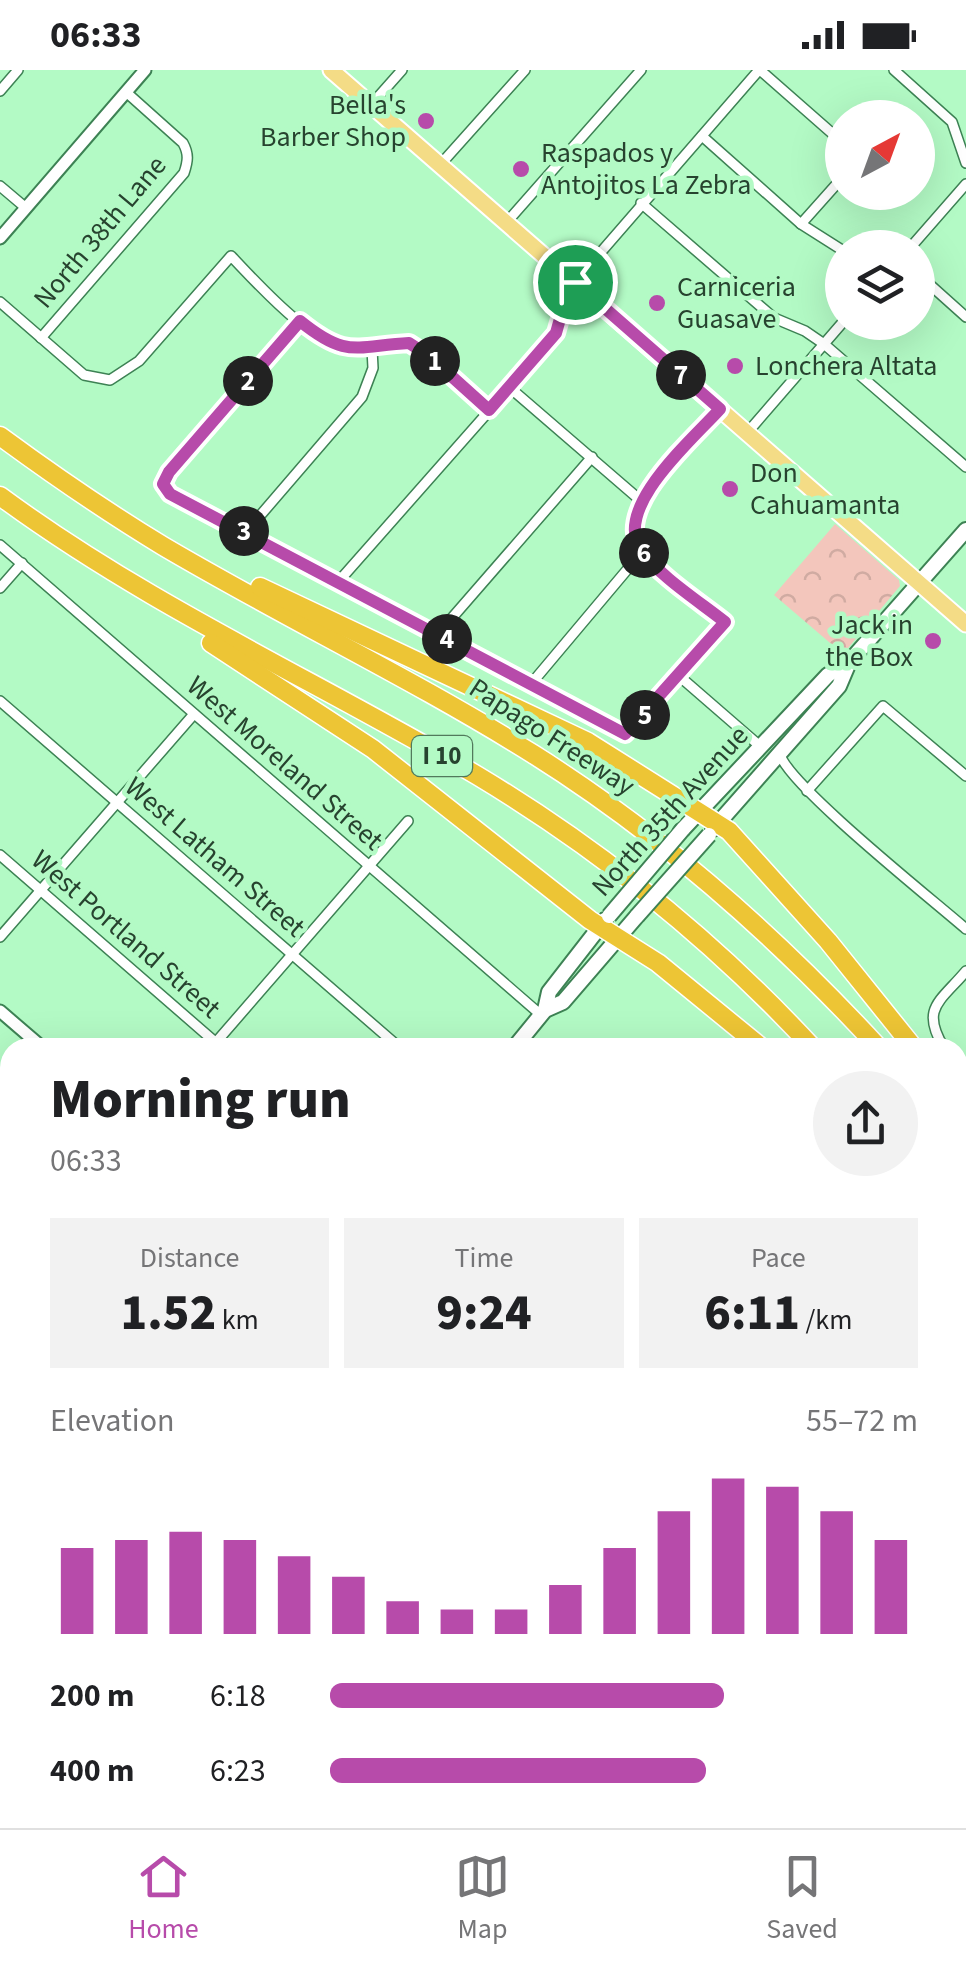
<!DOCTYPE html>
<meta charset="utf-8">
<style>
:root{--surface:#fff;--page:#f2f2f2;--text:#202124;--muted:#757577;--line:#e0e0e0;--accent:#b74baa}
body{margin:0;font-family:"Source Sans 3",sans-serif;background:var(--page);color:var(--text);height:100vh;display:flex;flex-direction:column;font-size:38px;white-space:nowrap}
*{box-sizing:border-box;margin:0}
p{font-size:32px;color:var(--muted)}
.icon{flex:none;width:55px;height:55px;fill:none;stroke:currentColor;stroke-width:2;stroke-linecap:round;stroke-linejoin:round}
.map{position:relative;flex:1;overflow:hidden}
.drawer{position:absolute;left:0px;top:968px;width:968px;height:792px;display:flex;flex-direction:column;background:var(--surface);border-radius:30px 30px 0 0;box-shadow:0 10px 40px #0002}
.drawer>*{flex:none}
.needle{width:65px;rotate:41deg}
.buttons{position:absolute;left:825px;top:30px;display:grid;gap:20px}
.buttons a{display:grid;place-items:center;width:110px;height:110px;border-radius:50%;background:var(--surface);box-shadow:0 10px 40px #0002;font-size:50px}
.pin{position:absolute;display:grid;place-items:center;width:85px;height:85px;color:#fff;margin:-42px;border:5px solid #fff;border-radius:50%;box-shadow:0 2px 10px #0007}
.km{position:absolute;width:50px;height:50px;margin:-25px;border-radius:50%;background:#222;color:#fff;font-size:28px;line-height:50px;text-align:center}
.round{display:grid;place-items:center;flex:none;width:105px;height:105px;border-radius:52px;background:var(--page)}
.overview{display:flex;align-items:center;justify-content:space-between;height:170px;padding:0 50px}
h1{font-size:55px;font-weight:800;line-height:75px}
.metrics{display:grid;grid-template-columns:repeat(3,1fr);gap:15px;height:170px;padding:10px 50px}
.metrics div{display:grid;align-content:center;border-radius:0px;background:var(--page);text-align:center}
.metrics b{font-size:50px;font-weight:800}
.metrics small{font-size:28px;font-weight:400}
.metrics p{font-size:28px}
.chart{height:280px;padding:20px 50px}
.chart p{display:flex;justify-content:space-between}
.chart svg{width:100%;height:180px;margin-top:10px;stroke:var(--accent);stroke-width:6}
ul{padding:0 50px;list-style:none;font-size:32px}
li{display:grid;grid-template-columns:160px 120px 1fr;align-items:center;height:75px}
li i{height:25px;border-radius:12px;background:var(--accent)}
.status{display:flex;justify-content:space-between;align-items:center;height:70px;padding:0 50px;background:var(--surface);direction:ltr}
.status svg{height:28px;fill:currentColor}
.dock{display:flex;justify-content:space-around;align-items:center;height:140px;border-top:2px solid var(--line);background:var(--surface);font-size:28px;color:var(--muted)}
.dock a{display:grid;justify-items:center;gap:5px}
.dock .selected{color:var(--accent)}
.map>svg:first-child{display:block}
.grass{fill:#f3c6bc}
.forest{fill:url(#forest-crowns)}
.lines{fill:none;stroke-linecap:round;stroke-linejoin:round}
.minor-casing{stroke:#3d8254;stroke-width:12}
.tertiary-casing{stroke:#3d8254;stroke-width:15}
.secondary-casing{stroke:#3d8254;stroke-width:18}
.primary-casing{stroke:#fff;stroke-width:19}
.motorway-casing{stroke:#fff;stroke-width:21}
.minor{stroke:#fff;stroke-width:9}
.tertiary{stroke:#fff;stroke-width:11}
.secondary{stroke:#fff;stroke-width:14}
.primary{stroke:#f4dc86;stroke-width:15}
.motorway{stroke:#edc535;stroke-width:18}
.secondary-bridge-casing{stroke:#3d8254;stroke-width:18;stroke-linecap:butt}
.secondary-bridge{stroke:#fff;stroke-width:14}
.route-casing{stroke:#fff;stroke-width:20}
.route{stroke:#b74baa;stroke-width:12}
.poi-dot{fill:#b74baa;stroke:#b3fac5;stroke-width:4}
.labels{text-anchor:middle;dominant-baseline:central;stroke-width:9;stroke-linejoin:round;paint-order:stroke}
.shield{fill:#b3fac5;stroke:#517a5c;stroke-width:2.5}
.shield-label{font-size:25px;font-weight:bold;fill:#27432f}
.poi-label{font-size:28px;fill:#27432f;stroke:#b3fac5;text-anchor:start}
.street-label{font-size:28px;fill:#27432f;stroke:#b3fac5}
</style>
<div class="status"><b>06:33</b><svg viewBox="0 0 49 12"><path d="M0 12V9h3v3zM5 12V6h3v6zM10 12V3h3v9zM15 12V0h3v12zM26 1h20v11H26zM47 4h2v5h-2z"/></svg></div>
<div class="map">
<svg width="966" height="1758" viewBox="0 0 966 1758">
<defs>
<pattern id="forest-crowns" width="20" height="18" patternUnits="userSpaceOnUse" patternTransform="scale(2.5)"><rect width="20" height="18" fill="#f3c6bc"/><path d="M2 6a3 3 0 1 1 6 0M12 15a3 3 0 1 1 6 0" fill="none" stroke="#d0aba2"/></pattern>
</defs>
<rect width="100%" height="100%" fill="#b3fac5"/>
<path class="grass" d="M248,1750H341L334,1758H257Z"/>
<path class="forest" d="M835,454L899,510L900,516L843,584L774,525Z"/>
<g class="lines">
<defs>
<g id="minor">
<path d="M760,0L842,72"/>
<path d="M894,0L952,52L966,93"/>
<path d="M0,21L18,0"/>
<path d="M371,35L402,0"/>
<path d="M702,66L801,154L842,180"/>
<path d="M440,95L525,0"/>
<path d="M0,116L26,138"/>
<path d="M641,133L774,248L805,261L824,274L966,397"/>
<path d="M506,153L641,0"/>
<path d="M801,154L842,108"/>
<path d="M910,178L966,114"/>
<path d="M918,204L966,247"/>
<path d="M0,232L84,305L110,310L139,291L231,186C260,216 312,276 355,280C372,281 391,274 409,273L429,286L489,340"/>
<path d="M300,251L169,402L163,414L169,423L625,663L725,552C702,533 657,504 641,480C612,438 693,370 720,339"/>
<path d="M41,268L184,103C188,91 189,84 183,73L126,22"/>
<path d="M509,317L640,430"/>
<path d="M747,363L843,252"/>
<path d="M246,462L362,327L373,298L372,279"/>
<path d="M0,475L541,945"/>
<path d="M339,511L550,272C563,253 563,231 575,212L759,0"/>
<path d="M0,518L22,493"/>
<path d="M438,564L592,387"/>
<path d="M678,605L761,677"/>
<path d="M531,614L642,482"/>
<path d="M0,631L400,978"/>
<path d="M780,684C787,714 934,831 966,859"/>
<path d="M807,721L883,636L966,706"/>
<path d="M0,785L222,978"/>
<path d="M0,867L194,644"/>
<path d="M211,978L408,751"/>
<path d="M944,978C920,938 940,932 966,901"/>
<path d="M958,998L966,1009"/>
<path d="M0,1092L10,1101"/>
<path d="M0,1219L10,1207"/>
<path d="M0,1245L10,1254"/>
<path d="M958,1313L966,1320"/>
<path d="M0,1398L10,1406"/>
<path d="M958,1442L966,1432"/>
<path d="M958,1651L966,1642"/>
<path d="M227,1750L237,1758"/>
<path d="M578,1750L587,1758"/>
<path d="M751,1750L760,1758"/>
<path d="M64,1758L71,1750"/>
<path d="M430,1758L437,1750"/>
<path d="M737,1758L745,1750"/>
</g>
<g id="tertiary">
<path d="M0,168L145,0"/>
<path d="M0,941L43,978"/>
<path d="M936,1750L945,1758"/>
</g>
<g id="secondary">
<path d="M683,759L828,605L851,590L966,460"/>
<path d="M713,759L839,616L850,590"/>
<path d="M545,940L549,922L605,850"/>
<path d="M514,978L545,940L563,932L637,846"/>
<path d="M0,1570L10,1559"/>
</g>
<path id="primary" d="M331,0L966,554"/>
<g id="motorway">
<path d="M0,366C53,405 107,442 163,476C285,548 413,609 533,684C662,765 776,866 879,978"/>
<path d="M0,426C149,536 319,612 478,706C601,780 715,872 813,978"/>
<path d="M260,517L588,672L729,761L828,871L914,978"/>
<path d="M211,573L373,679L590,850L658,893L762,978"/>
<path d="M958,1038L966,1050"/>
<path d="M958,1071L966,1082"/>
<path d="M958,1151L966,1162"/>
<path d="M958,1170L966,1180"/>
</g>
</defs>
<use href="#minor" class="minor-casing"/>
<use href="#tertiary" class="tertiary-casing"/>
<use href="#secondary" class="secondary-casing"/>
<use href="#primary" class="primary-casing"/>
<use href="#motorway" class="motorway-casing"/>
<use href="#minor" class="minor"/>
<use href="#tertiary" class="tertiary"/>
<use href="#secondary" class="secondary"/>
<use href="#primary" class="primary"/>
<use href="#motorway" class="motorway"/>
<defs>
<g id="secondary-bridge">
<path d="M609,846L683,759"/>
<path d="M637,846L709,765"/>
</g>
</defs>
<use href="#secondary-bridge" class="secondary-bridge-casing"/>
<use href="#secondary-bridge" class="secondary-bridge"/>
</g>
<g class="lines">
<defs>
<path id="route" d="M575,212L720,339C693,369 612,438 641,480C659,506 700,532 725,552L625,664L170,424L163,414L169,402L300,251C347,289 355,276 409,273L429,286L489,340L556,263L567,224Z"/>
</defs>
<use href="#route" class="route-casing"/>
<use href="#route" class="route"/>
</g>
<g class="poi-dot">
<circle cx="426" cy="51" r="10"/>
<circle cx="521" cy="99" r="10"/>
<circle cx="657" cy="233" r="10"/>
<circle cx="735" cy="296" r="10"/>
<circle cx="730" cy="419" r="10"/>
<circle cx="933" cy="571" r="10"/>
</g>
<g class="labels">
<rect class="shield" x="412" y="666" width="60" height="40" rx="8"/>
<g class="shield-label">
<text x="442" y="686">I 10</text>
</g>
<g class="poi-label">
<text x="406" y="35" text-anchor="end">Bella's<tspan x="406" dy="32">Barber Shop</tspan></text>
<text x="541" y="83">Raspados y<tspan x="541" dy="32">Antojitos La Zebra</tspan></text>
<text x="677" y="217">Carniceria<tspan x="677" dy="32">Guasave</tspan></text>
<text x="755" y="296">Lonchera Altata</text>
<text x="750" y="403">Don<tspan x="750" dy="32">Cahuamanta</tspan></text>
<text x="913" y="555" text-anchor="end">Jack in<tspan x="913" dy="32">the Box</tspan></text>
</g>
<g class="street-label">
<text transform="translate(100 162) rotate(-50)">North 38th Lane</text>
<text transform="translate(552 667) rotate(33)">Papago Freeway</text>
<text transform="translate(285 693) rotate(41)">West Moreland Street</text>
<text transform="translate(670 741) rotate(-48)">North 35th Avenue</text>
<text transform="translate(215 787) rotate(41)">West Latham Street</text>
<text transform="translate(126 864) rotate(41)">West Portland Street</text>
</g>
</g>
</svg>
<div class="buttons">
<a><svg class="needle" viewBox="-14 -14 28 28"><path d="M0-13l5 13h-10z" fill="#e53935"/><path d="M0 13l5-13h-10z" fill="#757577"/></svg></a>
<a><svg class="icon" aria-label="layers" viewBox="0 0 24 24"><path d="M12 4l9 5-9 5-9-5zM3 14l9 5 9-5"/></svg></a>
</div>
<div class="pin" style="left:575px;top:212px;background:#1e9e55"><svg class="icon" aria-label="arrive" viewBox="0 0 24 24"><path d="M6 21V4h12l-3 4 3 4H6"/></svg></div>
<b class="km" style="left:435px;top:291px">1</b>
<b class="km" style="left:248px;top:311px">2</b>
<b class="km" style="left:244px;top:461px">3</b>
<b class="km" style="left:447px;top:569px">4</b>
<b class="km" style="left:645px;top:645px">5</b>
<b class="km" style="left:644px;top:483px">6</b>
<b class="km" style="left:681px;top:305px">7</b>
<section class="drawer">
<div class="overview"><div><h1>Morning run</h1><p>06:33</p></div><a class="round"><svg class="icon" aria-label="share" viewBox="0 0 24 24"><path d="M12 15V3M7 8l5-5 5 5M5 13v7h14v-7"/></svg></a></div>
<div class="metrics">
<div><p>Distance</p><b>1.52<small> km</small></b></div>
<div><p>Time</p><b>9:24</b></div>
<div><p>Pace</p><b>6:11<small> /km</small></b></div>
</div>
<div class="chart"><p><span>Elevation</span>55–72 m</p>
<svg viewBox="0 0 160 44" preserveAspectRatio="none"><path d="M5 44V23M15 44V21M25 44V19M35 44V21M45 44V25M55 44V30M65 44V36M75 44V38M85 44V38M95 44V32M105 44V23M115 44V14M125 44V6M135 44V8M145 44V14M155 44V21"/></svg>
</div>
<ul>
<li><b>200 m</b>6:18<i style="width:67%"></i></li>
<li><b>400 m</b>6:23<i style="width:64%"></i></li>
</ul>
</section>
</div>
<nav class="dock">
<a class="selected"><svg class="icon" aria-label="home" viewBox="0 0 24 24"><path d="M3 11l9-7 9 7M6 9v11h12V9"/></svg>Home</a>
<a><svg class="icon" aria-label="map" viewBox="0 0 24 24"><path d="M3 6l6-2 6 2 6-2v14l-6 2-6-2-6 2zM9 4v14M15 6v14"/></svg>Map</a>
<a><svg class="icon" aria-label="saved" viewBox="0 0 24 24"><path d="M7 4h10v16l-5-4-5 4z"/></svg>Saved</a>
</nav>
